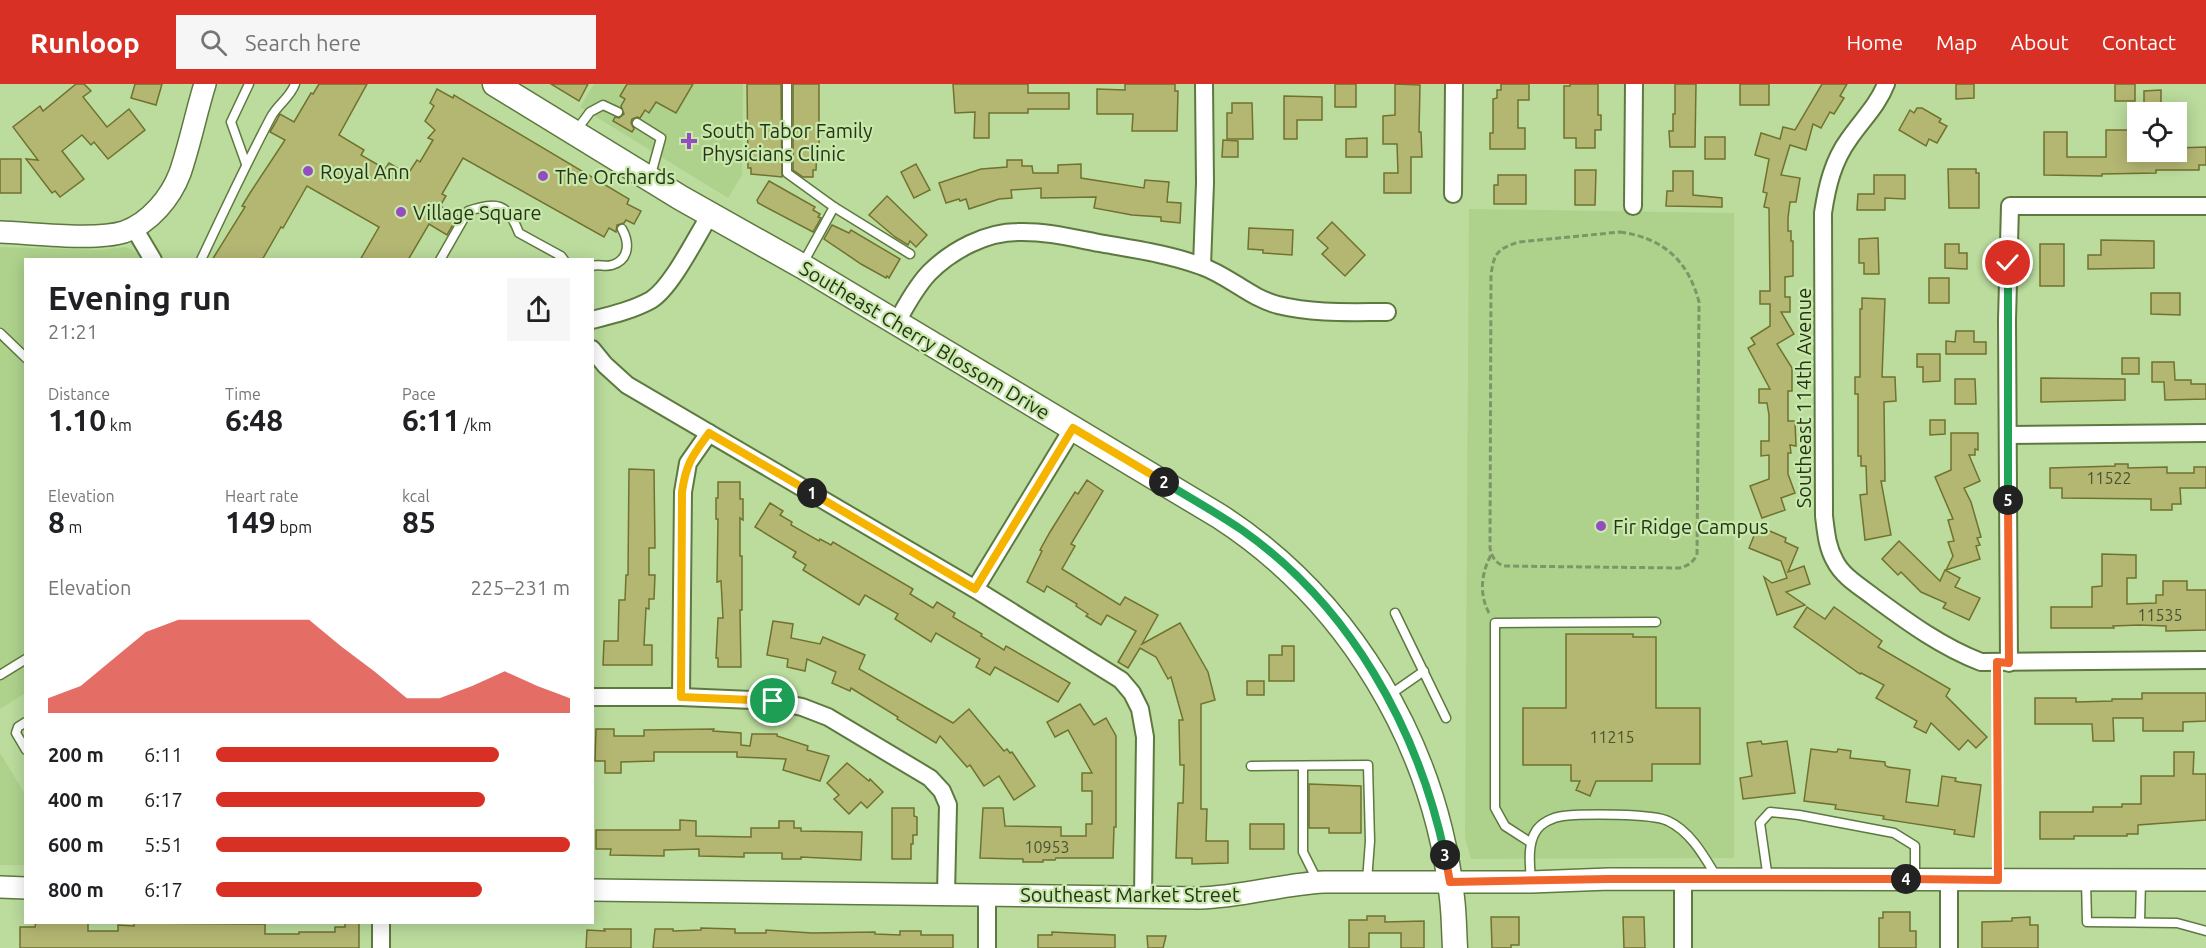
<!DOCTYPE html>
<meta charset="utf-8">
<style>
:root{--surface:#fff;--page:#f6f6f6;--text:#202124;--muted:#757577;--accent:#d93025}
body{margin:0;font-family:Ubuntu,sans-serif;background:var(--page);color:var(--text);height:100vh;display:flex;flex-direction:column;font-size:22px;white-space:nowrap}
*{box-sizing:border-box;margin:0}
p{font-size:20px;color:var(--muted)}
.icon{flex:none;width:33px;height:33px;fill:none;stroke:currentColor;stroke-width:2;stroke-linecap:round;stroke-linejoin:round}
.map{position:relative;flex:1;overflow:hidden}
.drawer{position:absolute;left:24px;top:174px;width:570px;height:666px;display:flex;flex-direction:column;background:var(--surface);border-radius:0px;box-shadow:0 3px 15px #0003}
.drawer>*{flex:none}
.buttons{position:absolute;left:2127px;top:18px;display:grid;gap:12px}
.buttons a{display:grid;place-items:center;width:60px;height:60px;border-radius:0px;background:var(--surface);box-shadow:0 3px 15px #0003;font-size:30px}
.pin{position:absolute;display:grid;place-items:center;width:51px;height:51px;color:#fff;margin:-26px;border:3px solid #fff;border-radius:50%;box-shadow:0 2px 6px #0007}
.km{position:absolute;width:30px;height:30px;margin:-15px;border-radius:50%;background:#222;color:#fff;font-size:16px;line-height:30px;text-align:center}
.round{display:grid;place-items:center;flex:none;width:63px;height:63px;border-radius:0px;background:var(--page)}
.overview{display:flex;align-items:center;justify-content:space-between;height:102px;padding:0 24px}
h1{font-size:33px;font-weight:700;line-height:45px}
.figures{display:grid;grid-template-columns:repeat(3,1fr);gap:9px;height:102px;padding:6px 24px}
.figures div{display:grid;align-content:center}
.figures b{font-size:30px;font-weight:700}
.figures small{font-size:16px;font-weight:400}
.figures p{font-size:16px}
.chart{height:168px;padding:12px 24px}
.chart p{display:flex;justify-content:space-between}
.chart svg{width:100%;height:108px;margin-top:6px;fill:var(--accent);opacity:.7}
ul{padding:0 24px;list-style:none;font-size:20px}
li{display:grid;grid-template-columns:96px 72px 1fr;align-items:center;height:45px}
li i{height:15px;border-radius:8px;background:var(--accent)}
header{display:flex;align-items:center;gap:36px;box-sizing:border-box;height:84px;padding:0 30px;background:var(--accent);color:#fff}
header strong{font-size:28px}
nav{display:flex;gap:33px;margin-inline-start:auto;font-size:21px}
.search{width:420px;height:54px;background:var(--page);display:flex;align-items:center;gap:15px;box-sizing:border-box;padding:0 21px;border-radius:0px;color:var(--muted);font-size:22px}
.map>svg:first-child{display:block}
.built{fill:#aed28c}
.building{fill:#b4b772;stroke:#70722e;stroke-width:1.5}
.lines{fill:none;stroke-linecap:round;stroke-linejoin:round}
.service-casing{stroke:#5d793f;stroke-width:11}
.minor-casing{stroke:#5d793f;stroke-width:20}
.tertiary-casing{stroke:#5d793f;stroke-width:24}
.secondary-casing{stroke:#5d793f;stroke-width:27}
.path{stroke:#7d9667;stroke-width:3;stroke-dasharray:6 3;stroke-linecap:butt}
.service{stroke:#fff;stroke-width:8}
.minor{stroke:#fff;stroke-width:16}
.tertiary{stroke:#fff;stroke-width:21}
.secondary{stroke:#fff;stroke-width:24}
.split-1-casing{stroke:#fff;stroke-width:12}
.split-2-casing{stroke:#fff;stroke-width:12}
.split-3-casing{stroke:#fff;stroke-width:12}
.split-4-casing{stroke:#fff;stroke-width:12}
.split-5-casing{stroke:#fff;stroke-width:12}
.split-6-casing{stroke:#fff;stroke-width:12}
.split-1{stroke:#f5b400;stroke-width:8}
.split-2{stroke:#f5b400;stroke-width:8}
.split-3{stroke:#22a559;stroke-width:8}
.split-4{stroke:#f0652b;stroke-width:8}
.split-5{stroke:#f0652b;stroke-width:8}
.split-6{stroke:#22a559;stroke-width:8}
.poi-dot{fill:#944dc0;stroke:#c8e9aa;stroke-width:2}
.labels{text-anchor:middle;dominant-baseline:central;stroke-width:4.5;stroke-linejoin:round;paint-order:stroke}
.number-label{font-size:16px;fill:#4a5430}
.poi-label{font-size:20px;fill:#26331a;stroke:#c8e9aa;text-anchor:start}
.street-label{font-size:20px;fill:#26331a;stroke:#c8e9aa}
</style>
<header>
<strong>Runloop</strong>
<div class="search"><svg class="icon" aria-label="search" viewBox="0 0 24 24"><circle cx="10" cy="10" r="6"/><path d="M15 15l6 6"/></svg>Search here</div>
<nav><a>Home</a><a>Map</a><a>About</a><a>Contact</a></nav>
</header>
<div class="map">
<svg width="2206" height="864" viewBox="0 0 2206 864">
<rect width="100%" height="100%" fill="#bbdc9d"/>
<g class="built">
<path d="M594,0H743L742,91L728,114L580,23Z"/>
<path d="M1469,125L1734,129V774L1471,775L1465,754Z"/>
<path d="M0,163L99,166L126,163L139,170L143,175L26,176L25,609L0,625Z"/>
<path d="M0,669L25,710V781H0Z"/>
</g>
<g class="building">
<path d="M76,0H84L91,7L83,13L107,43L129,25L145,46L108,75L94,58L91,61L82,51L62,67L84,95L60,113L55,107L52,109L26,75L38,76L13,43L40,22L43,27Z"/>
<path d="M135,0H162L156,21L131,14Z"/>
<path d="M319,0H367L339,51L364,66L361,71L385,85L389,79L408,90L417,76L420,78L433,56L428,54L435,46L425,37L434,22L430,19L437,5L453,14L454,11L629,115L627,120L641,127L634,140L626,136L624,139L617,141L616,148L609,144L604,153L463,74L442,110L446,112L440,122L458,132L447,151L429,140L408,176H360L379,143L307,102L283,144L281,143L262,176H212L245,123L242,122L250,109L285,56L270,48L277,36L280,30L294,38L311,9L313,10Z"/>
<path d="M551,0H588L579,17Z"/>
<path d="M627,0H693L676,29L656,18L649,29L645,26L640,34L637,33L632,35L631,39L634,45L632,48L613,37L615,33L619,34L624,30L621,22L625,15L620,12Z"/>
<path d="M747,0H781L782,93L751,90V84H748Z"/>
<path d="M793,0H819V66H817L816,86H813V93H803L793,86Z"/>
<path d="M953,0H1028V9H1069V25H1028V29H989V54H974L975,28L955,29Z"/>
<path d="M1125,0H1175V7H1178L1177,47H1132L1133,30H1097V5L1125,6Z"/>
<rect x="1335" y="0" width="21" height="23"/>
<path d="M1395,0L1420,1L1419,48H1421L1422,73H1411V109H1384V89H1398L1397,60H1383V32L1395,31Z"/>
<path d="M1501,0H1529V16H1518V44H1525V65H1490V49H1493V15L1497,14V6H1501Z"/>
<path d="M1570,0H1598V31H1601V46H1595V64H1576V54H1564V2H1570Z"/>
<path d="M1675,0H1696L1695,63H1670L1669,47H1673V30H1675Z"/>
<rect x="1740" y="0" width="29" height="21"/>
<path d="M1822,0H1847L1840,12L1844,14L1834,30L1830,28L1821,44L1813,40L1806,66L1790,61L1781,91L1800,94L1796,118H1790L1788,134V147H1791V157H1793V192L1785,193V213H1790V228H1781L1794,250L1777,260L1792,284V307H1788V337H1795L1796,362L1790,361L1791,369H1788V390L1795,409L1781,414L1785,426L1762,434L1750,402L1769,395V371L1761,372V357H1769V331L1767,319H1759V305H1770L1748,264L1755,260L1751,254L1770,242V220H1760V207H1770L1769,124L1764,123L1767,109L1763,108L1769,75L1755,71L1761,49L1780,55L1783,43L1795,46Z"/>
<path d="M1956,0H1974V14L1956,15Z"/>
<rect x="2115" y="0" width="20" height="17"/>
<path d="M2161,6V28H2144V7Z"/>
<path d="M1284,12L1322,13V36H1297V55H1284Z"/>
<path d="M1232,19H1252L1253,55H1227V29H1232Z"/>
<path d="M1917,24H1922L1941,35L1939,38L1947,42L1937,59L1929,55L1926,62L1899,46L1910,26L1914,29Z"/>
<path d="M2106,46H2137V68H2176V64L2206,63V81H2199V86H2156V89L2102,90V92L2044,91V48H2067V73H2106Z"/>
<rect x="1705" y="53" width="20" height="22"/>
<path d="M1367,54V73H1346V55Z"/>
<path d="M1223,56L1238,57V73H1222Z"/>
<rect x="0" y="75" width="21" height="34"/>
<path d="M1007,76H1022V82H1032L1033,89H1058V81L1081,80V94L1144,104L1145,96L1169,98L1167,118L1181,119L1180,139L1161,137V133L1132,131L1094,124L1096,113L1041,114V104L1011,106L1012,114L999,115L969,125L966,115L960,117L959,115L946,119L939,99L981,85L1007,83Z"/>
<path d="M916,80L930,106L914,114L901,88Z"/>
<path d="M1948,85H1976V89H1979V124H1949Z"/>
<path d="M1575,86H1596L1595,121H1575Z"/>
<path d="M1673,87H1693V111L1722,114V123L1666,122L1667,107H1673Z"/>
<path d="M1498,91H1526V120H1494V101H1498Z"/>
<path d="M1874,91H1905V115L1885,114V126H1857L1858,110H1874Z"/>
<path d="M769,97L815,123L813,126L820,130L818,133L821,134L813,148L758,119L757,116Z"/>
<path d="M887,112L927,151L916,163L910,157L908,161L895,153L869,131Z"/>
<path d="M1332,138L1365,171L1345,192L1322,170L1328,164L1317,154Z"/>
<path d="M832,141L849,149L851,146L900,175L889,194L887,192L886,194L861,180L824,155Z"/>
<path d="M1249,144L1293,146L1292,171L1263,169V166L1248,165Z"/>
<path d="M1878,154L1879,190H1864V179H1859V155Z"/>
<path d="M2101,156L2154,157V184L2088,185V171H2101Z"/>
<path d="M1945,160H1959V169H1967V185L1945,184Z"/>
<rect x="2040" y="160" width="24" height="42"/>
<rect x="1929" y="194" width="20" height="25"/>
<path d="M2151,209H2180V231L2151,230Z"/>
<path d="M1862,214L1885,215L1882,293H1895L1896,317L1884,318L1885,397H1881L1891,451L1865,456L1860,411L1867,410L1866,382H1861V372H1858V310H1855V293H1860V225H1862Z"/>
<path d="M1956,247H1974V258H1986V270H1946V257L1955,258Z"/>
<path d="M1917,270H1940V297L1923,298V283H1917Z"/>
<rect x="2122" y="274" width="17" height="16"/>
<path d="M2152,278H2174L2175,296H2191V300H2206V315L2165,316L2164,298H2152Z"/>
<path d="M2041,294L2125,295V316L2041,318Z"/>
<path d="M1955,295H1975L1976,320H1955Z"/>
<path d="M1930,336H1945V350L1930,351Z"/>
<path d="M1951,349H1978V366L1975,365V371H1969L1980,397L1964,404L1971,418L1981,453L1977,454L1980,461L1976,462L1980,475L1946,486L1953,472L1948,458L1954,457L1948,436L1953,435L1935,393L1951,386Z"/>
<path d="M2115,380H2128V384L2167,383V389H2194V383H2206V404H2180L2181,420H2172V426H2151V415L2062,414V404H2050V384L2115,382Z"/>
<path d="M629,385L654,386L655,464H649V491H655L654,515H649V525L646,524L644,561H652V581H603L604,557H618L619,516H625L626,491H628Z"/>
<path d="M1087,396L1103,407L1071,460L1075,462L1062,485L1120,521L1125,513L1158,531L1142,560L1180,539L1208,588L1215,616L1201,620V725H1207L1206,757H1228V779L1192,780V774H1176L1178,719H1183L1184,681H1180L1179,636H1183L1171,593L1168,595L1156,573L1140,564L1128,584L1118,578L1136,547L1107,531L1101,541L1086,532L1088,530L1076,522L1077,520L1047,502L1044,508L1027,498L1042,467L1040,466L1050,448L1075,408L1078,410Z"/>
<path d="M718,398H740V415H743V436L740,434V472H742V526H740L741,583H718V574H716L718,534H723L721,497L717,498L718,435H716V414H718Z"/>
<path d="M770,419L783,427L780,431L792,438L791,441L819,457L820,455L831,461L833,458L913,505L910,510L933,524L937,518L955,529L953,533L982,550L981,552L1004,566L1006,562L1070,599L1058,618L995,583L990,591L976,583L980,575L936,549L931,558L895,535L898,530L865,511L859,521L803,486L806,481L793,473L796,468L755,443Z"/>
<path d="M1758,442L1786,454L1785,458L1798,464L1788,488L1804,482L1810,500L1786,508L1805,521L1777,531L1764,493L1772,499L1787,494L1781,477L1749,464Z"/>
<path d="M1899,457L1940,497L1945,486L1960,494L1955,503L1980,514L1969,536L1943,524L1946,519L1921,508L1901,488L1898,491L1882,475Z"/>
<path d="M2102,470L2136,471V494H2127V520L2156,519V511H2163V497H2187V506H2206V546L2166,547V542L2139,541L2113,542L2114,544H2051V523H2092V503L2102,502Z"/>
<path d="M1807,523L1825,535L1834,523L1882,557L1878,563L1950,605L1946,612L1987,653L1976,664L1968,656L1959,666L1931,639L1926,649L1914,643L1917,637L1876,614L1884,601L1861,589L1860,590L1794,543Z"/>
<path d="M773,537L793,540L791,554L820,560L823,553L865,571L859,585L953,639L969,625L1004,667L1007,665L1010,669L1012,668L1035,702L1014,716L999,692L984,702L970,681L967,683L940,652L936,659L897,635L898,633L851,604L850,607L832,599L836,588L807,575L805,587L787,583L788,575L767,571Z"/>
<path d="M1566,550H1633V553H1656V624H1700V680H1652V697H1596L1590,712L1576,706L1580,697H1571V681H1523V624H1566Z"/>
<path d="M1282,562H1294V597H1269V571H1282Z"/>
<rect x="1247" y="597" width="17" height="14"/>
<path d="M2142,609H2206V637L2183,638V647H2143V634H2113L2114,657H2093L2092,640H2035V614H2076V618L2112,617V615H2142Z"/>
<path d="M1080,620L1094,641L1106,634L1116,652V743H1114L1113,774H1056L1055,776H1043V778H1023V775L980,774L983,724H1003L1005,742L1061,743V752H1086V740H1092V707H1082V689H1092L1068,646L1055,653L1047,638Z"/>
<path d="M596,645H614V652H644V646L714,645L713,647L741,649V661L750,662L752,650H777V652L808,662L807,666L829,672L820,697L783,686L786,675L737,673V668H654V677L621,678V689H605V677H595Z"/>
<path d="M1761,657L1762,660H1765L1787,657L1795,709L1743,715L1740,694L1752,692L1747,659Z"/>
<path d="M1811,665L1834,668H1837L1838,665L1851,667L1850,674L1885,678V681L1888,683L1910,686L1906,718L1938,722L1942,692L1956,694L1955,697L1959,698L1981,701L1974,753L1954,750L1955,746L1883,735L1884,732L1835,725L1836,721L1804,717Z"/>
<path d="M2174,668H2194L2193,690H2206V736L2138,741V750H2127V752H2074V755H2040V728H2093V723H2122V720H2141V692H2174Z"/>
<path d="M847,679L869,697L870,695L883,708L867,724L861,718L849,730L834,715L839,711L827,699Z"/>
<path d="M1309,700L1361,702V749H1329V744H1309Z"/>
<path d="M892,724H914V732L917,733V751H913V760H911V775H892Z"/>
<path d="M680,736L696,737V752L751,753V744H779V737H794V744H801V747L862,748L861,776L801,773V775H782V769H744V773L699,772V765L664,766V772L610,771L611,765H596V746H680Z"/>
<rect x="1250" y="740" width="34" height="25"/>
<path d="M1883,828H1910V847H1916V864H1879V834H1883Z"/>
<path d="M1367,832H1385V838L1424,837V864H1401V849H1369V864H1349V836H1367Z"/>
<path d="M1491,833H1519V861H1511V864H1492Z"/>
<path d="M1623,833H1644L1645,864H1624Z"/>
<path d="M2030,833V841H2038V864H1982V838L2012,837V834Z"/>
<path d="M36,838L88,839V847H118V841L134,842V839L265,840V850H299V848H335V843H345V838H359V864H20V843H35Z"/>
<path d="M701,844L735,845V849H766V846L812,849L875,848V850L900,851V847H921V851H953V864H653L655,845H673V847L701,846Z"/>
<path d="M604,845H631V864H586L587,846L605,847Z"/>
<path d="M1052,848L1115,851V864H1038V851H1052Z"/>
<path d="M1147,852H1166L1163,864H1148Z"/>
</g>
<g class="lines">
<defs>
<g id="service">
<path d="M787,0V89L834,123L910,170"/>
<path d="M637,39L661,54L650,94"/>
<path d="M575,48L590,28L603,21L618,28"/>
<path d="M246,80L231,38L249,0"/>
<path d="M201,176C224,127 246,80 271,33C278,20 290,14 295,0"/>
<path d="M440,176L468,127C497,118 507,118 519,149L561,172L564,176"/>
<path d="M802,181L834,123"/>
<path d="M592,182C599,180 605,183 612,181C629,176 630,159 622,145"/>
<path d="M0,249L26,274"/>
<path d="M1395,529L1446,634"/>
<path d="M0,591L26,575"/>
<path d="M1388,612L1424,587"/>
<path d="M26,638L18,643L16,649L26,666"/>
<path d="M1251,682L1368,681L1370,757L1367,797"/>
<path d="M1303,682V768L1318,798"/>
<path d="M1530,758L1505,742L1495,724V539L1656,538"/>
<path d="M1768,795L1760,739L1770,728L1799,731L1894,749L1915,762V795"/>
<path d="M2086,796L2087,838L2177,839L2206,847"/>
<path d="M1531,797C1530,781 1527,761 1536,747C1541,739 1553,733 1563,732C1582,730 1652,729 1668,737C1690,747 1704,772 1716,792"/>
<path d="M2140,838L2141,796"/>
</g>
<g id="minor">
<path d="M1886,0C1878,21 1862,36 1849,55C1833,77 1827,102 1823,129L1824,432C1826,448 1827,463 1835,477C1843,493 1861,503 1875,514C1909,539 1942,563 1981,578L2206,576"/>
<path d="M1453,110L1454,0"/>
<path d="M1633,122L1634,0"/>
<path d="M134,144L153,176"/>
<path d="M1202,182L1205,99L1204,0"/>
<path d="M592,236C612,231 633,226 651,216C672,203 696,153 710,131"/>
<path d="M897,238C906,221 916,203 929,189C952,166 986,148 1018,148C1045,147 1073,154 1099,159C1133,165 1169,170 1201,182C1228,191 1250,214 1278,221C1314,230 1351,228 1387,228"/>
<path d="M592,265L605,281L627,301L975,505L1121,596L1132,609L1140,625L1145,653L1143,813"/>
<path d="M2008,351L2206,349"/>
<path d="M975,505L1073,344"/>
<path d="M2009,579L2007,236L2010,122H2206"/>
<path d="M593,613H681L773,617L802,623L828,633L930,694L942,707L948,721L946,810"/>
<path d="M681,613L683,408L688,379L709,349"/>
<path d="M1683,795V864"/>
<path d="M381,838V864"/>
<path d="M987,864V811"/>
<path d="M1949,864V795"/>
</g>
<g id="tertiary">
<path d="M0,148C32,149 95,157 124,148C150,139 171,113 180,89C190,60 196,29 205,0"/>
<path d="M0,803L26,804"/>
<path d="M592,806L1200,814C1242,813 1282,800 1324,798H1531L1609,795L2206,796"/>
</g>
<path id="secondary" d="M495,0L681,114L802,182L1219,432C1349,516 1435,660 1452,814C1454,830 1454,847 1455,864"/>
</defs>
<use href="#service" class="service-casing"/>
<use href="#minor" class="minor-casing"/>
<use href="#tertiary" class="tertiary-casing"/>
<use href="#secondary" class="secondary-casing"/>
<g class="path">
<path d="M1620,148C1663,154 1688,176 1699,218L1697,471C1692,479 1688,482 1679,484L1503,482C1495,478 1492,473 1490,464L1491,191C1494,169 1497,165 1519,158Z"/>
<path d="M1489,529C1479,510 1481,490 1491,471"/>
<path d="M1997,594L1998,779"/>
</g>
<use href="#service" class="service"/>
<use href="#minor" class="minor"/>
<use href="#tertiary" class="tertiary"/>
<use href="#secondary" class="secondary"/>
</g>
<g class="lines">
<defs>
<path id="split-1" d="M773,617L681,613L682,408C686,379 693,371 709,349L812,409"/>
<path id="split-2" d="M812,409L975,505L1073,344L1164,398"/>
<path id="split-3" d="M1164,398C1190,414 1217,429 1242,446C1350,522 1418,644 1445,771"/>
<path id="split-4" d="M1445,771L1450,798L1609,795H1906"/>
<path id="split-5" d="M1906,795L1998,796L1997,578L2009,579L2008,416"/>
<path id="split-6" d="M2008,179V416"/>
</defs>
<use href="#split-1" class="split-1-casing"/>
<use href="#split-2" class="split-2-casing"/>
<use href="#split-3" class="split-3-casing"/>
<use href="#split-4" class="split-4-casing"/>
<use href="#split-5" class="split-5-casing"/>
<use href="#split-6" class="split-6-casing"/>
<use href="#split-1" class="split-1"/>
<use href="#split-2" class="split-2"/>
<use href="#split-3" class="split-3"/>
<use href="#split-4" class="split-4"/>
<use href="#split-5" class="split-5"/>
<use href="#split-6" class="split-6"/>
</g>
<g class="poi-dot">
<path d="M686 48h6v6h6v6h-6v6h-6v-6h-6v-6h6z"/>
<circle cx="308" cy="87" r="6"/>
<circle cx="543" cy="92" r="6"/>
<circle cx="401" cy="128" r="6"/>
<circle cx="1601" cy="442" r="6"/>
</g>
<g class="labels">
<g class="number-label">
<text x="2109" y="394">11522</text>
<text x="2160" y="531">11535</text>
<text x="1612" y="653">11215</text>
<text x="1047" y="763">10953</text>
</g>
<g class="poi-label">
<text x="702" y="46">South Tabor Family<tspan x="702" dy="23">Physicians Clinic</tspan></text>
<text x="320" y="87">Royal Ann</text>
<text x="555" y="92">The Orchards</text>
<text x="413" y="128">Village Square</text>
<text x="1613" y="442">Fir Ridge Campus</text>
</g>
<g class="street-label">
<text transform="translate(925 256) rotate(31)">Southeast Cherry Blossom Drive</text>
<text transform="translate(1803 314) rotate(-90)">Southeast 114th Avenue</text>
<text x="1130" y="810">Southeast Market Street</text>
</g>
</g>
</svg>
<div class="buttons">
<a><svg class="icon" aria-label="locate" viewBox="0 0 24 24"><circle cx="12" cy="12" r="6"/><path d="M12 2v4M12 18v4M2 12h4M18 12h4"/></svg></a>
</div>
<div class="pin" style="left:773px;top:617px;background:#1e9e55"><svg class="icon" aria-label="arrive" viewBox="0 0 24 24"><path d="M6 21V4h12l-3 4 3 4H6"/></svg></div>
<div class="pin" style="left:2008px;top:179px;background:#d93025"><svg class="icon" aria-label="check" viewBox="0 0 24 24"><path d="M5 12l5 5 9-10"/></svg></div>
<b class="km" style="left:812px;top:409px">1</b>
<b class="km" style="left:1164px;top:398px">2</b>
<b class="km" style="left:1445px;top:771px">3</b>
<b class="km" style="left:1906px;top:795px">4</b>
<b class="km" style="left:2008px;top:416px">5</b>
<section class="drawer">
<div class="overview"><div><h1>Evening run</h1><p>21:21</p></div><a class="round"><svg class="icon" aria-label="share" viewBox="0 0 24 24"><path d="M12 15V3M7 8l5-5 5 5M5 13v7h14v-7"/></svg></a></div>
<div class="figures">
<div><p>Distance</p><b>1.10<small> km</small></b></div>
<div><p>Time</p><b>6:48</b></div>
<div><p>Pace</p><b>6:11<small> /km</small></b></div>
</div>
<div class="figures">
<div><p>Elevation</p><b>8<small> m</small></b></div>
<div><p>Heart rate</p><b>149<small> bpm</small></b></div>
<div><p>kcal</p><b>85</b></div>
</div>
<div class="chart"><p><span>Elevation</span>225–231 m</p>
<svg viewBox="0 0 160 44" preserveAspectRatio="none"><path d="M0 44V38L10 33L20 22L30 11L40 6L50 6L60 6L70 6L80 6L90 17L100 27L110 38L120 38L130 33L140 27L150 33L160 38V44z"/></svg>
</div>
<ul>
<li><b>200 m</b>6:11<i style="width:80%"></i></li>
<li><b>400 m</b>6:17<i style="width:76%"></i></li>
<li><b>600 m</b>5:51<i style="width:100%"></i></li>
<li><b>800 m</b>6:17<i style="width:75%"></i></li>
</ul>
</section>
</div>
